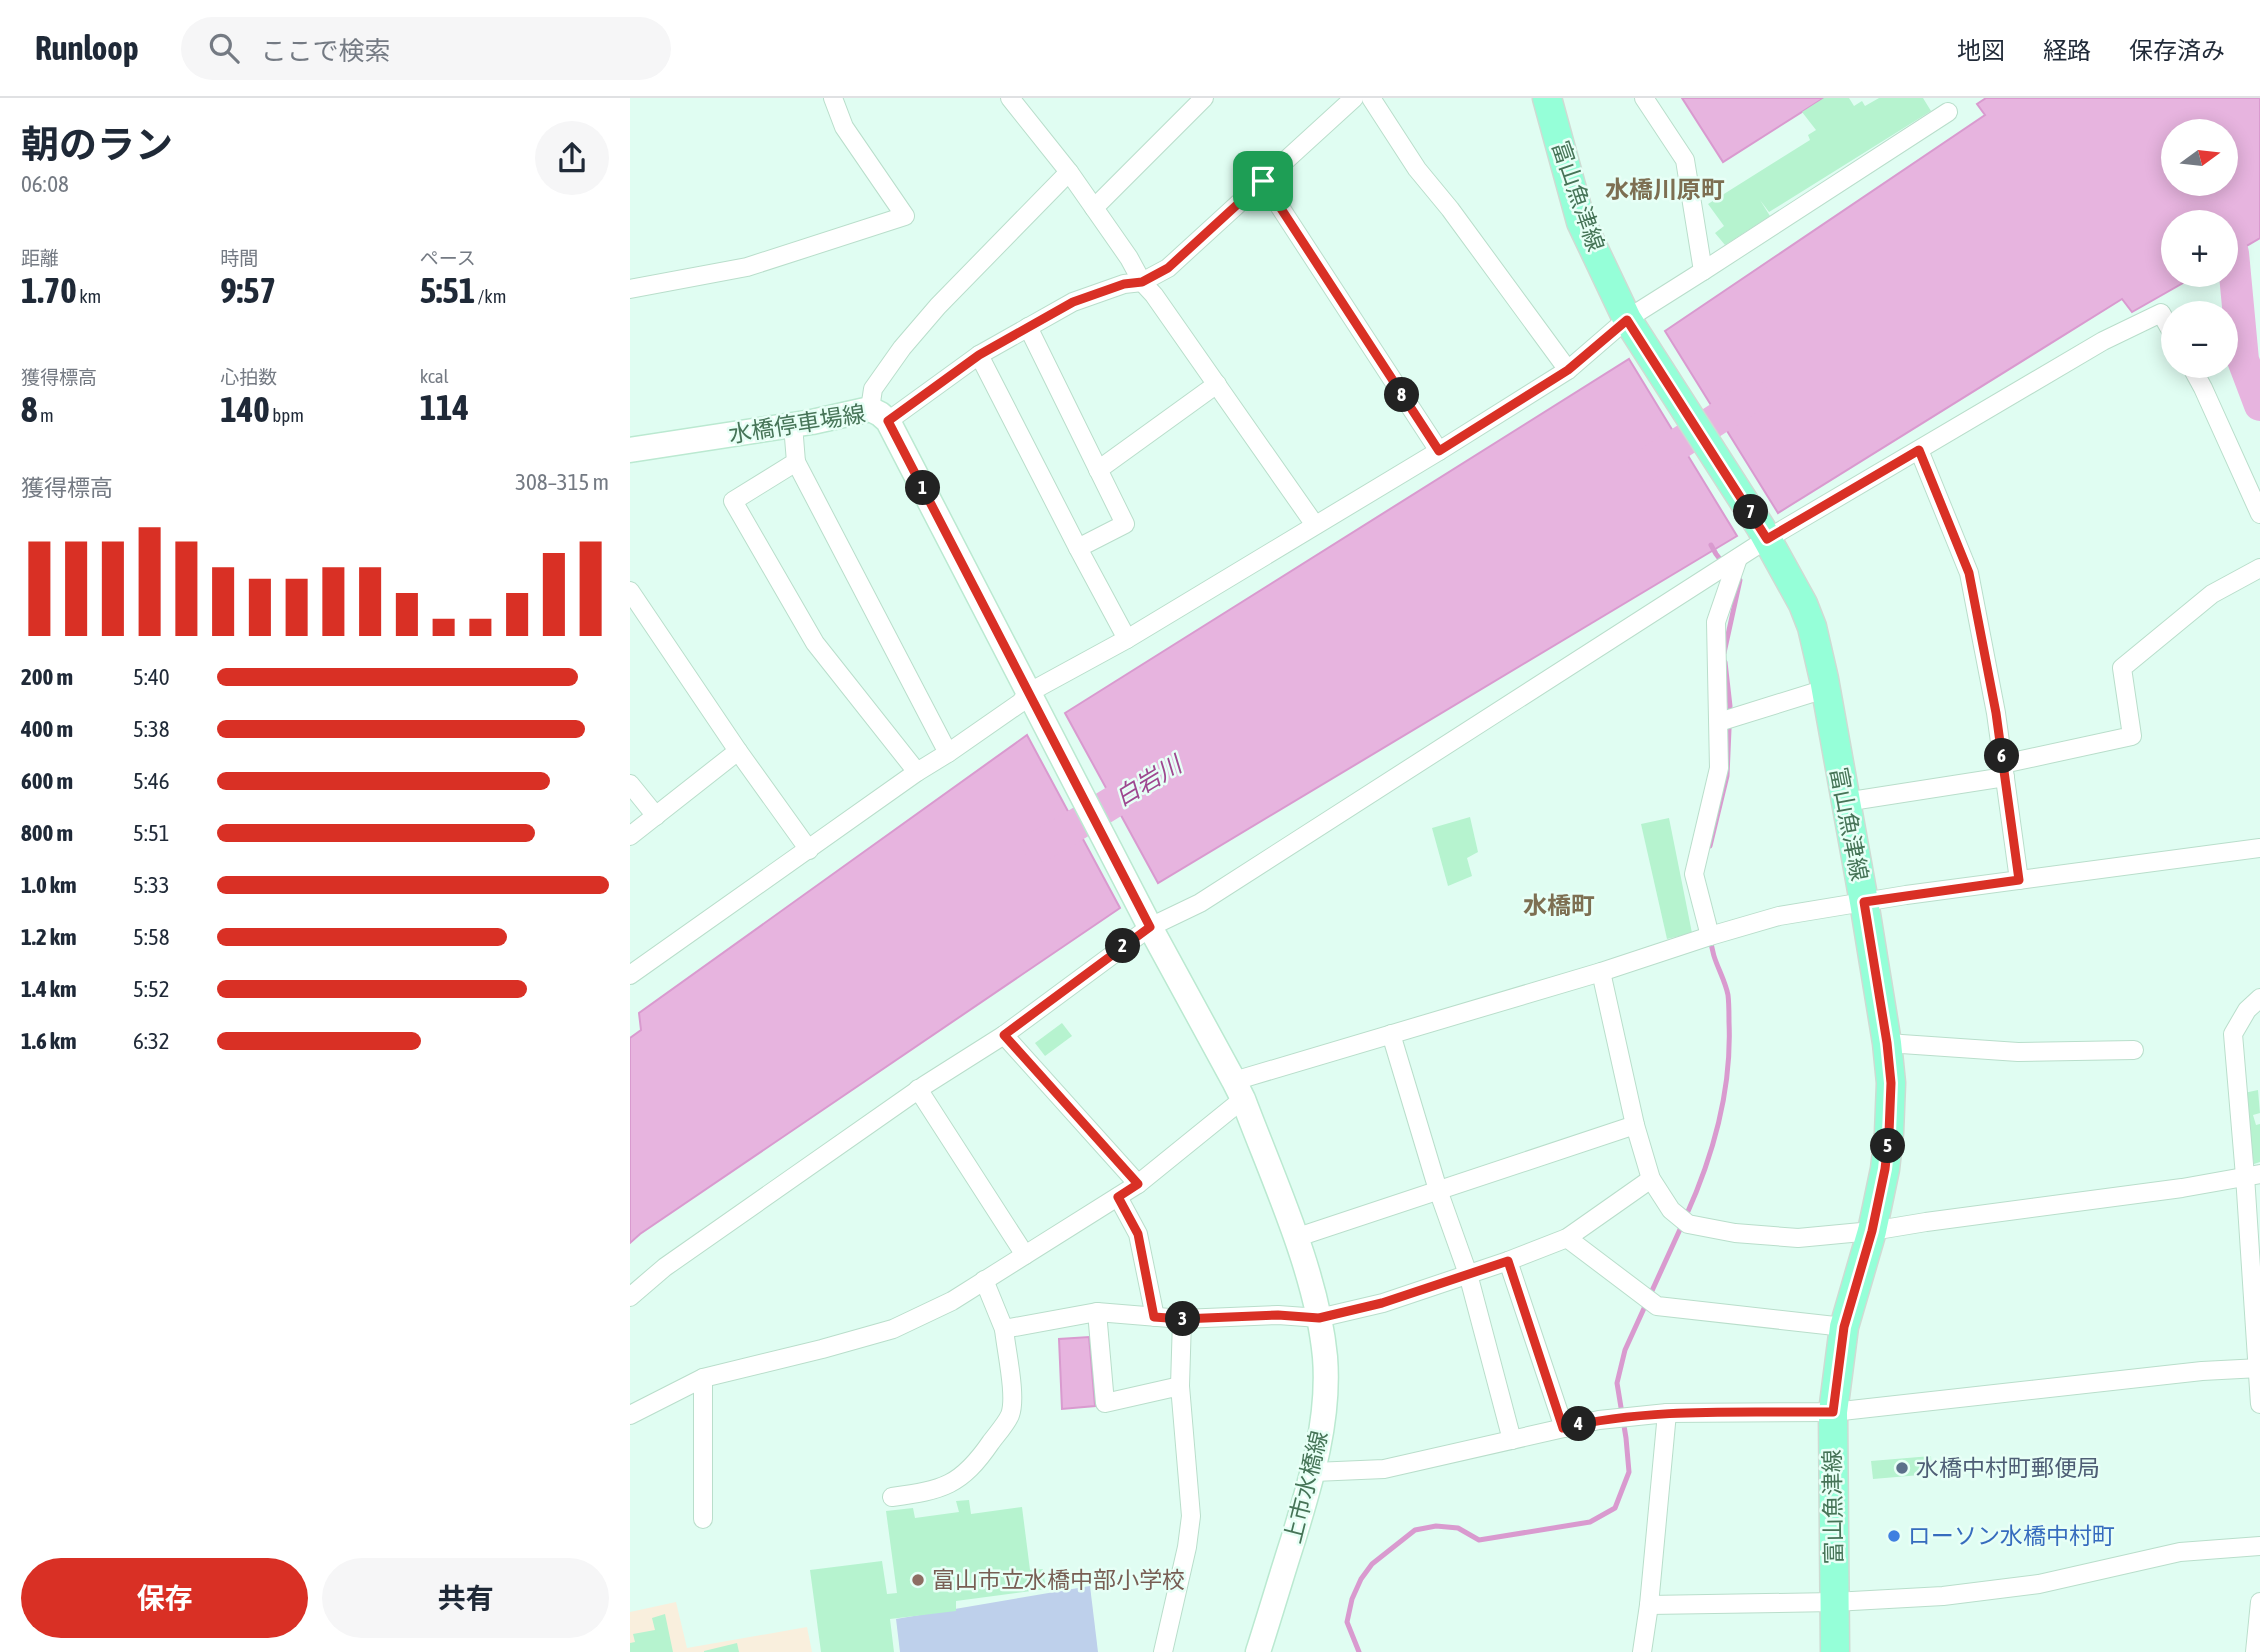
<!DOCTYPE html>
<html lang="ja">
<meta charset="utf-8">
<style>
:root{--surface:#fff;--page:#f6f6f7;--text:#1f2937;--muted:#747a83;--line:#e0e1e3;--accent:#d93025}
body{margin:0;font-family:"Asap Condensed","Noto Sans JP",sans-serif;background:var(--page);color:var(--text);height:100vh;display:flex;flex-direction:column;font-size:26px;white-space:nowrap}
*{box-sizing:border-box;margin:0}
p{font-size:23px;color:var(--muted)}
.icon{flex:none;width:38px;height:38px;fill:none;stroke:currentColor;stroke-width:2;stroke-linecap:round;stroke-linejoin:round}
.map{position:relative;flex:1;overflow:hidden}
.side{display:flex;flex-direction:column;background:var(--surface);width:630px}
.side>*{flex:none}
.needle{width:46px;rotate:75deg}
.fabs{position:absolute;left:1531px;top:21px;display:grid;gap:14px}
.fabs a{display:grid;place-items:center;width:77px;height:77px;border-radius:50%;background:var(--surface);box-shadow:0 4px 18px #0003;font-size:35px}
.pin{position:absolute;display:grid;place-items:center;width:60px;height:60px;color:#fff;margin:-30px;border-radius:14px;box-shadow:0 4px 10px #0006}
.km{position:absolute;width:35px;height:35px;margin:-18px;border-radius:50%;background:#222;color:#fff;font-size:19px;line-height:35px;text-align:center}
.round{display:grid;place-items:center;flex:none;width:74px;height:74px;border-radius:37px;background:var(--page)}
.summary{display:flex;align-items:center;justify-content:space-between;height:119px;padding:0 21px}
h1{font-size:38px;font-weight:700;line-height:52px}
.metrics{display:grid;grid-template-columns:repeat(3,1fr);gap:10px;height:119px;padding:7px 21px}
.metrics div{display:grid;align-content:center}
.metrics b{font-size:35px;font-weight:700}
.metrics small{font-size:19px;font-weight:400}
.metrics p{font-size:19px}
.chart{height:196px;padding:14px 21px}
.chart p{display:flex;justify-content:space-between}
.chart svg{width:100%;height:126px;margin-top:7px;stroke:var(--accent);stroke-width:6}
.cta{display:flex;gap:14px;margin-top:auto;padding:14px 21px}
.cta a{flex:1;height:80px;border-radius:42px;background:var(--accent);color:#fff;font-size:28px;font-weight:700;line-height:80px;text-align:center}
.cta a+a{background:var(--page);color:var(--text)}
ul{padding:0 21px;list-style:none;font-size:23px}
li{display:grid;grid-template-columns:112px 84px 1fr;align-items:center;height:52px}
li i{height:18px;border-radius:9px;background:var(--accent)}
header{display:flex;align-items:center;gap:42px;box-sizing:border-box;height:98px;padding:0 35px;background:var(--surface);border-bottom:2px solid var(--line)}
header strong{font-size:33px}
nav{display:flex;gap:38px;margin-inline-start:auto;font-size:24px}
.search{width:490px;height:63px;background:var(--page);display:flex;align-items:center;gap:18px;box-sizing:border-box;padding:0 24px;border-radius:38px;color:var(--muted);font-size:26px}
main{display:flex;flex:1;min-height:0}
.map>svg:first-child{display:block}
.education{fill:#f9efdd}
.green{fill:#bed0eb}
.water{fill:#e7b4df;stroke:#d99acf;stroke-width:2;fill-rule:evenodd}
.lines{fill:none;stroke-linecap:round;stroke-linejoin:round}
.stream{stroke:#d99acf;stroke-width:5}
.river{stroke:#e7b4df;stroke-width:32}
.building{fill:#b6f3cf}
.street-casing{stroke:#b9decb;stroke-width:20}
.secondary-casing{stroke:#bbe9d1;stroke-width:27}
.primary-casing{stroke:#cfdbd3;stroke-width:31}
.street{stroke:#fff;stroke-width:18}
.secondary{stroke:#fff;stroke-width:24}
.primary{stroke:#95ffd8;stroke-width:28}
.route-casing{stroke:#fff;stroke-width:14}
.route{stroke:#d93025;stroke-width:9}
.service-dot{fill:#5c6f8a;stroke:#e7fff6;stroke-width:2.5}
.shop-dot{fill:#3f7fe0;stroke:#e7fff6;stroke-width:2.5}
.education-dot{fill:#8d6e63;stroke:#e7fff6;stroke-width:2.5}
.labels{text-anchor:middle;dominant-baseline:central;stroke-width:5;stroke-linejoin:round;paint-order:stroke}
.street-label{font-size:23px;fill:#467457;stroke:#e7fff6}
.service-label{font-size:23px;fill:#4e5e75;stroke:#e7fff6;text-anchor:start}
.shop-label{font-size:23px;fill:#366cbe;stroke:#e7fff6;text-anchor:start}
.education-label{font-size:23px;fill:#785e54;stroke:#e7fff6;text-anchor:start}
.neighbourhood-label{font-size:24px;font-weight:bold;fill:#7d6f52;stroke:#e7fff6}
.water-label{font-size:24px;font-style:italic;fill:#9e4890;stroke:#e7fff6}
</style>
<header>
<strong>Runloop</strong>
<div class="search"><svg class="icon" aria-label="search" viewBox="0 0 24 24"><circle cx="10" cy="10" r="6"/><path d="M15 15l6 6"/></svg>ここで検索</div>
<nav><a>地図</a><a>経路</a><a>保存済み</a></nav>
</header>
<main>
<section class="side">
<div class="summary"><div><h1>朝のラン</h1><p>06:08</p></div><a class="round"><svg class="icon" aria-label="share" viewBox="0 0 24 24"><path d="M12 15V3M7 8l5-5 5 5M5 13v7h14v-7"/></svg></a></div>
<div class="metrics">
<div><p>距離</p><b>1.70<small> km</small></b></div>
<div><p>時間</p><b>9:57</b></div>
<div><p>ペース</p><b>5:51<small> /km</small></b></div>
</div>
<div class="metrics">
<div><p>獲得標高</p><b>8<small> m</small></b></div>
<div><p>心拍数</p><b>140<small> bpm</small></b></div>
<div><p>kcal</p><b>114</b></div>
</div>
<div class="chart"><p><span>獲得標高</span>308–315 m</p>
<svg viewBox="0 0 160 44" preserveAspectRatio="none"><path d="M5 44V11M15 44V11M25 44V11M35 44V6M45 44V11M55 44V20M65 44V24M75 44V24M85 44V20M95 44V20M105 44V29M115 44V38M125 44V38M135 44V29M145 44V15M155 44V11"/></svg>
</div>
<ul>
<li><b>200 m</b>5:40<i style="width:92%"></i></li>
<li><b>400 m</b>5:38<i style="width:94%"></i></li>
<li><b>600 m</b>5:46<i style="width:85%"></i></li>
<li><b>800 m</b>5:51<i style="width:81%"></i></li>
<li><b>1.0 km</b>5:33<i style="width:100%"></i></li>
<li><b>1.2 km</b>5:58<i style="width:74%"></i></li>
<li><b>1.4 km</b>5:52<i style="width:79%"></i></li>
<li><b>1.6 km</b>6:32<i style="width:52%"></i></li>
</ul>
<div class="cta"><a>保存</a><a>共有</a></div>
</section>
<div class="map">
<svg width="1630" height="1554" viewBox="0 0 1630 1554">
<rect width="100%" height="100%" fill="#e0fdf2"/>
<path class="education" d="M46,1504L57,1550L177,1529L182,1554H0V1514Z"/>
<path class="green" d="M460,1488L468,1554H270L266,1521Z"/>
<g class="water">
<path d="M1052,0H1194L1093,64Z"/>
<path d="M1356,0H1630V140L1596,160V124H1544V177H1567L1502,214L1492,201L1148,415L1035,233L1355,17L1347,6ZM1544,33H1596V86H1544Z"/>
<path d="M999,261L1107,438L528,785L435,615Z"/>
<path d="M397,637L490,810L10,1136L0,1145V940L11,932L9,915Z"/>
<path d="M459,1239L465,1308L432,1311L429,1241Z"/>
</g>
<g class="lines">
<g class="stream">
<path d="M1081,447L1086,456L1093,465"/>
<path d="M1094,555L1110,482L1107,480"/>
<path d="M1080,748L1097,678L1100,608L1095,564"/>
<path d="M1056,1118C1083,1058 1102,991 1099,924C1099,915 1099,905 1098,897C1094,877 1081,861 1081,840"/>
<path d="M729,1554L717,1524L722,1501L731,1481L742,1466L785,1432L806,1428L828,1430L849,1442L960,1424L985,1410L999,1374L996,1340L987,1285L995,1252L1052,1127"/>
</g>
<g class="river">
<path d="M1603,155L1613,262L1630,307"/>
<path d="M1014,368L1123,298"/>
<path d="M409,748L426,739L521,681"/>
</g>
</g>
<g class="building">
<path d="M1194,0H1219L1224,8L1232,3L1235,8L1249,0H1293L1301,13L1139,114L1130,102L1140,118L1095,147L1085,135L1094,128L1078,106L1180,42L1178,37L1186,32L1172,14Z"/>
<path d="M840,719L848,754L837,760L842,778L818,788L802,730Z"/>
<path d="M1039,720L1062,835L1037,841L1011,726Z"/>
<path d="M432,925L442,938L415,958L405,945Z"/>
<path d="M1628,992L1630,1015L1623,1017L1626,1027L1630,1026V1064L1624,1066L1617,1030L1614,995Z"/>
<path d="M1301,1358L1302,1376L1243,1381L1241,1363Z"/>
<path d="M339,1402L341,1416L392,1409L400,1472L413,1471L416,1491L326,1503V1513L260,1521L264,1554H191L180,1472L252,1463L257,1496L267,1495L256,1413L283,1410L285,1420L329,1414L326,1403Z"/>
<path d="M35,1516L43,1554H0V1545L5,1544L3,1536L25,1532L22,1520Z"/>
<path d="M107,1545L109,1554H74V1553Z"/>
</g>
<g class="lines">
<defs>
<g id="street">
<path d="M380,0L439,74L499,160L512,184L524,197L685,427"/>
<path d="M741,0L787,71L820,111L938,272"/>
<path d="M633,83L809,353"/>
<path d="M464,110L574,0"/>
<path d="M1073,173L1318,14"/>
<path d="M0,191L117,169L275,118L214,29L203,0"/>
<path d="M398,229L495,426L448,450"/>
<path d="M349,257L448,450L497,541"/>
<path d="M1561,268L1573,290L1630,416"/>
<path d="M240,311L243,291L272,250L308,208L439,74"/>
<path d="M258,323L349,257L443,204L494,186L512,184L538,170L724,0"/>
<path d="M163,327L166,364L103,403L185,545L287,674"/>
<path d="M1289,352L1339,475L1366,615L1389,782"/>
<path d="M166,364L318,655"/>
<path d="M468,372L587,286"/>
<path d="M0,493L108,653L179,752"/>
<path d="M1089,624L1195,591"/>
<path d="M1373,666L1502,638L1492,570L1582,496L1630,470"/>
<path d="M0,686L26,718"/>
<path d="M1215,704L1375,679"/>
<path d="M0,738L108,653"/>
<path d="M1080,838L1064,776L1089,670L1086,524L1108,460"/>
<path d="M971,874L1005,1027L1021,1081L1041,1112L1058,1126L1105,1135L1168,1140L1242,1133L1296,1124L1552,1090L1630,1076"/>
<path d="M0,877L287,674L318,655L390,605L398,595L497,541L809,353L938,272L997,221L1073,173L1055,62L1014,0"/>
<path d="M1630,900L1617,912L1603,936L1615,1078L1630,1306"/>
<path d="M761,936L808,1092L838,1176L882,1342"/>
<path d="M374,937L508,1086"/>
<path d="M1257,945L1388,954L1504,952"/>
<path d="M604,983L971,874L1080,838L1149,818L1276,797L1630,750"/>
<path d="M288,991L395,1157"/>
<path d="M488,1099L508,1136L525,1219"/>
<path d="M665,1140L1005,1027"/>
<path d="M937,1140L1027,1208L1214,1229"/>
<path d="M878,1163L934,1330"/>
<path d="M354,1182L374,1231L467,1214L552,1221L648,1217L689,1220L753,1205L878,1163L937,1140L1021,1081"/>
<path d="M0,1199L35,1169L295,987L374,937L520,829L570,805L1137,441L1473,243L1531,215L1544,238"/>
<path d="M467,1214L475,1305L550,1288L561,1418L557,1449L533,1554"/>
<path d="M550,1288L552,1221"/>
<path d="M0,1317L73,1280L192,1251L263,1231L322,1203L508,1086L613,1001"/>
<path d="M684,1374L754,1371L969,1322L1037,1315L1203,1314L1572,1273L1630,1270"/>
<path d="M262,1399C313,1392 331,1388 361,1344C367,1336 376,1326 380,1317C387,1299 376,1252 374,1231"/>
<path d="M73,1421V1280"/>
<path d="M1019,1507L1204,1504L1313,1498L1409,1486L1550,1454L1630,1448"/>
<path d="M1012,1554L1019,1507L1037,1315"/>
<path d="M1625,1554L1630,1504"/>
</g>
<path id="secondary" d="M0,352L182,324L240,311L250,316L258,323L520,829L604,983L613,1001C643,1081 687,1174 695,1259C700,1322 681,1383 663,1442C651,1479 640,1517 628,1554"/>
<path id="primary" d="M917,0L951,124L997,221L1131,430L1173,506L1182,529L1194,581L1234,804L1257,945L1261,985L1259,1035L1255,1071L1242,1133L1214,1229L1203,1314L1205,1554"/>
</defs>
<use href="#street" class="street-casing"/>
<use href="#secondary" class="secondary-casing"/>
<use href="#primary" class="primary-casing"/>
<use href="#street" class="street"/>
<use href="#secondary" class="secondary"/>
<use href="#primary" class="primary"/>
</g>
<g class="lines">
<defs>
<path id="route" d="M633,83L809,353L938,272L997,222L1137,441L1289,352L1339,475L1366,615L1389,782L1234,804L1257,945L1261,985L1259,1035L1255,1071L1242,1133L1214,1229L1203,1314C1113,1315 1021,1309 933,1330L878,1163L752,1205L689,1220L648,1217L552,1221L524,1219L508,1136L488,1099L508,1086L374,937L520,829L258,323L349,257L443,204L494,186L512,184L538,170Z"/>
</defs>
<use href="#route" class="route-casing"/>
<use href="#route" class="route"/>
</g>
<circle class="service-dot" cx="1272" cy="1370" r="7"/>
<circle class="shop-dot" cx="1264" cy="1438" r="7"/>
<circle class="education-dot" cx="288" cy="1482" r="7"/>
<g class="labels">
<g class="street-label">
<text transform="translate(948 98) rotate(71)">富山魚津線</text>
<text transform="translate(167 326) rotate(-9)">水橋停車場線</text>
<text transform="translate(1219 726) rotate(79)">富山魚津線</text>
<text transform="translate(676 1389) rotate(-76)">上市水橋線</text>
<text transform="translate(1203 1409) rotate(-91)">富山魚津線</text>
</g>
<g class="service-label">
<text x="1286" y="1370">水橋中村町郵便局</text>
</g>
<g class="shop-label">
<text x="1278" y="1438">ローソン水橋中村町</text>
</g>
<g class="education-label">
<text x="302" y="1482">富山市立水橋中部小学校</text>
</g>
<g class="neighbourhood-label">
<text x="1035" y="91">水橋川原町</text>
<text x="929" y="807">水橋町</text>
</g>
<g class="water-label">
<text transform="translate(518 683) rotate(-31)">白岩川</text>
</g>
</g>
</svg>
<div class="fabs">
<a><svg class="needle" viewBox="-14 -14 28 28"><path d="M0-13l5 13h-10z" fill="#e53935"/><path d="M0 13l5-13h-10z" fill="#747a83"/></svg></a>
<a>+</a>
<a>−</a>
</div>
<div class="pin" style="left:633px;top:83px;background:#1e9e55"><svg class="icon" aria-label="arrive" viewBox="0 0 24 24"><path d="M6 21V4h12l-3 4 3 4H6"/></svg></div>
<b class="km" style="left:293px;top:390px">1</b>
<b class="km" style="left:493px;top:848px">2</b>
<b class="km" style="left:553px;top:1221px">3</b>
<b class="km" style="left:949px;top:1326px">4</b>
<b class="km" style="left:1258px;top:1048px">5</b>
<b class="km" style="left:1372px;top:658px">6</b>
<b class="km" style="left:1121px;top:414px">7</b>
<b class="km" style="left:772px;top:297px">8</b>
</div>
</main>
